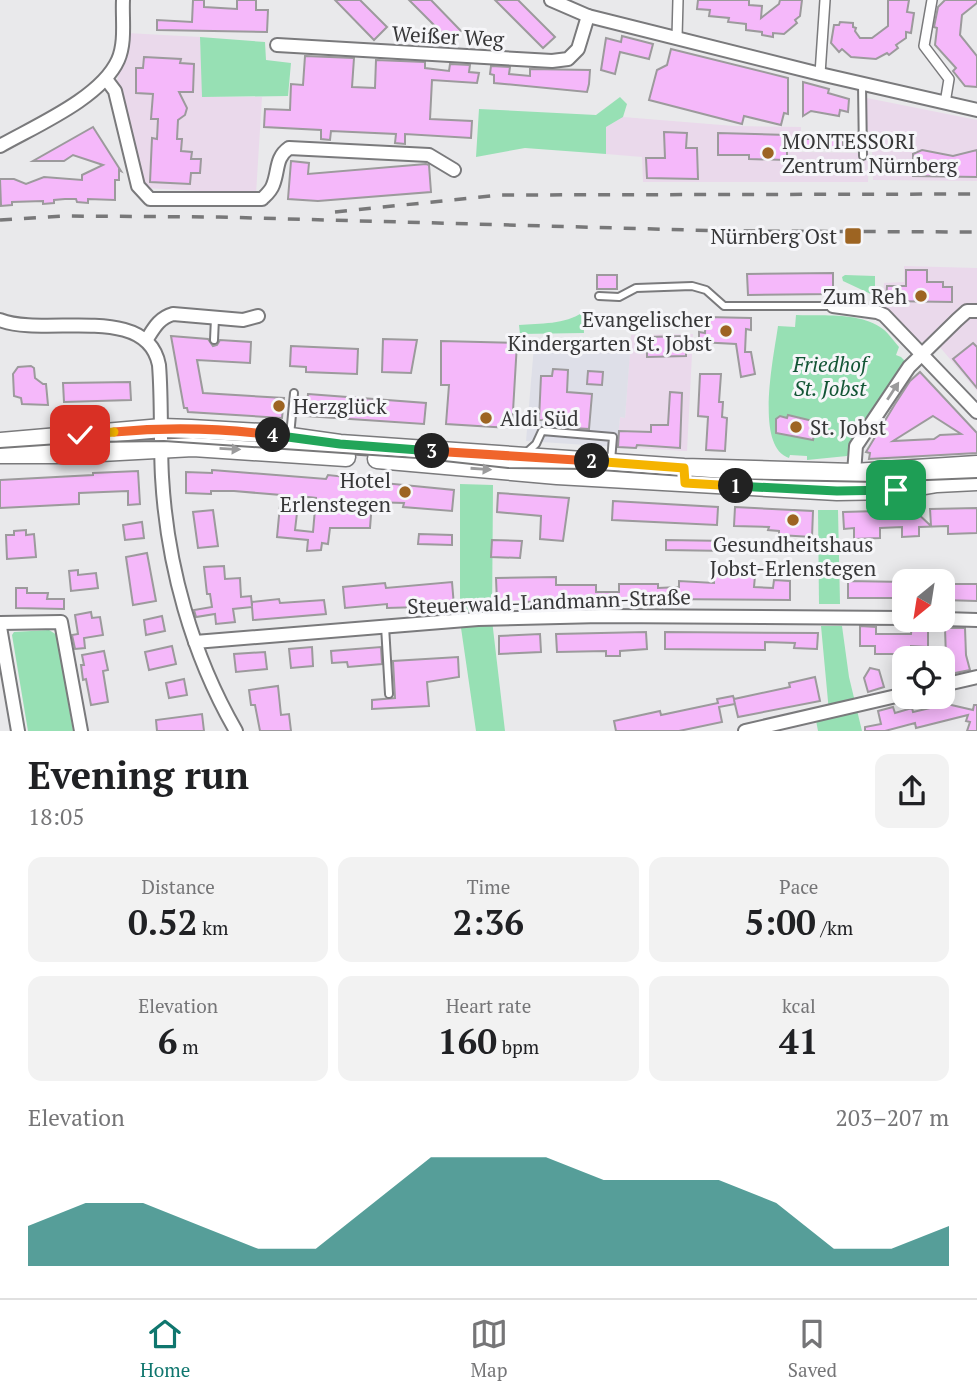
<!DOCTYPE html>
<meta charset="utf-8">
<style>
:root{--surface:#fff;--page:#f2f2f2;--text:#202124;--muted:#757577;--line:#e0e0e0;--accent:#0f766e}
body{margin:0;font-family:"PT Serif",serif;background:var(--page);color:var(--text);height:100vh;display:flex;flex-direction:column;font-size:26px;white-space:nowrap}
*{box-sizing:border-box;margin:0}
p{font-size:23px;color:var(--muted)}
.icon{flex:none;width:38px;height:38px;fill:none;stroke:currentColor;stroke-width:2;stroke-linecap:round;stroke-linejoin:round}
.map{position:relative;height:731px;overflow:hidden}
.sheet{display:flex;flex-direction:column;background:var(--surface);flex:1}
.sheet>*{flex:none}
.needle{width:46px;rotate:210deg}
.tools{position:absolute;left:892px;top:569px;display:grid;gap:14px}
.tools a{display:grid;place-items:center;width:63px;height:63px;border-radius:14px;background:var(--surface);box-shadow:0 4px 18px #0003;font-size:35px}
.pin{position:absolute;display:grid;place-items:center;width:60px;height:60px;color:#fff;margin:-30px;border-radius:14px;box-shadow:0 4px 10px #0006}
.km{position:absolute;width:35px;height:35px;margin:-18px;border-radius:50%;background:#222;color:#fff;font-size:19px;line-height:35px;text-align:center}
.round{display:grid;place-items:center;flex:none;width:74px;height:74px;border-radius:14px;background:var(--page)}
.overview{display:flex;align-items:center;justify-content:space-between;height:119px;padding:0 28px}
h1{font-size:38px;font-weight:800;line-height:52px}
.stats{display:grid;grid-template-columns:repeat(3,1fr);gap:10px;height:119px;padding:7px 28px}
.stats div{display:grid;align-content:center;border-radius:14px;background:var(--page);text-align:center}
.stats b{font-size:35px;font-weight:800}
.stats small{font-size:19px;font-weight:400}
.stats p{font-size:19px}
.chart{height:196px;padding:14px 28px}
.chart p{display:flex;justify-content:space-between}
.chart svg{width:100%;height:126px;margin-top:7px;fill:var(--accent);opacity:.7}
.tab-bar{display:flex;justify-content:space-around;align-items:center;height:98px;border-top:2px solid var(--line);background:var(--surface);font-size:19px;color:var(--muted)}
.tab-bar a{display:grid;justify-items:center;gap:4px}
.tab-bar .current{color:var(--accent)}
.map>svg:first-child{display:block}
.commercial{fill:#ead9eb}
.built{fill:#dedfe8}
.green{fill:#97e0b4}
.building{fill:#f5b8fa;stroke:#9c9a9c;stroke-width:2;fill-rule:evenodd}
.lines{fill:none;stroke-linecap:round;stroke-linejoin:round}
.service-casing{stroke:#7a7a7c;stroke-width:10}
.pedestrian-casing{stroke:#7a7a7c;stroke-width:12}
.minor-casing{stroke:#7a7a7c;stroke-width:16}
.primary-casing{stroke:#7a7a7c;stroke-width:21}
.service{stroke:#fff;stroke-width:6}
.pedestrian{stroke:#fff;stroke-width:9}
.minor{stroke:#fff;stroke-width:12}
.primary{stroke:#fff;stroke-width:18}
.tram{stroke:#787879;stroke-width:2}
.rail{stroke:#787879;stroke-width:3.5;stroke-dasharray:12 12;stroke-linecap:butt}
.oneway{fill:#9b9b9c}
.split-1-casing{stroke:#fff;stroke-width:14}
.split-2-casing{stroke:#fff;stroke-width:14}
.split-3-casing{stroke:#fff;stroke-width:14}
.split-4-casing{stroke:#fff;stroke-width:14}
.split-5-casing{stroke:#fff;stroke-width:14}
.split-6-casing{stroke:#fff;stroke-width:14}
.split-1{stroke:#22a559;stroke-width:9}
.split-2{stroke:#f5b400;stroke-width:9}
.split-3{stroke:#f0652b;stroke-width:9}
.split-4{stroke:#22a559;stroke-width:9}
.split-5{stroke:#f0652b;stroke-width:9}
.split-6{stroke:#f5b400;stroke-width:9}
.poi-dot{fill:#9d6422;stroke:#f6f6f9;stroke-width:2.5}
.labels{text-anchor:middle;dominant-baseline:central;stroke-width:6;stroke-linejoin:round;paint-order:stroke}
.street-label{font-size:21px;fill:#373738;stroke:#f6f6f9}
.poi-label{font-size:21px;fill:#373738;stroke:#f6f6f9;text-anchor:start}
.park-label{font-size:21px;font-style:italic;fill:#135535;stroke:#f6f6f9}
</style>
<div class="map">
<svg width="977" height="731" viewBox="0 0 977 731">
<rect width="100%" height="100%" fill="#e9e9eb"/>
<g class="commercial">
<path d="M127,33L200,37L203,97H262L256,194L145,188L116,86Z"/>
<path d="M867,98L977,120V181L873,180L872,149L867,125Z"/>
<path d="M623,117L734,126L801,127V152L869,153L868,182H643L642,157L606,154V127Z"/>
<path d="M904,266L977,268V391L939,346L918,341L883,307L884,283L904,282Z"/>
<path d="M693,334L687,451L617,447L620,417L625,418L631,335Z"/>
</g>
<path class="built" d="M534,346L630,352L625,418L620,417L617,447L526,441Z"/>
<g class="green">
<path d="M200,37L265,42L266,60L291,63L288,96L202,97Z"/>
<path d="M620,97L627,104L623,117L606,127V154L525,148L476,157L479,109L596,115Z"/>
<path d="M845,275L875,276V296L843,281L842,277Z"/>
<path d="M583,312L584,333L520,334L519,325C540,323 565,325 583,312Z"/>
<path d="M796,315C822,316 857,312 880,327C887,331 893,340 899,347L896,355L901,357L906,362L892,387L847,456L807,460V456L790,455L789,458C754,447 774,356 778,326L795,327Z"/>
<path d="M460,484L493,485L492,620L505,731H476L460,621Z"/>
<path d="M818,510H838L840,604H819Z"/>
<path d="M821,626H842L849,677L862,731H818L815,715L829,712Z"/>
<path d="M49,630L57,635L73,731H28L12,635L14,632Z"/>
</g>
<g class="building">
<path d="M193,0H204V7L237,9V0H256V10H268L267,32L157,30V20L192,22Z"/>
<path d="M335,0H360L387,27L374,40Z"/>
<path d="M409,0H431L461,31L450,41Z"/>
<path d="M495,0H518L555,37L543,48Z"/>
<path d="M698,0H749V5L762,6L761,18L779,4L780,0H802L800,16L795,20L797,23L784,34L773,33V37L762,35V32L746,30V24L728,22L729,18L709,16L710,10L697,9Z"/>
<path d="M888,0H909L907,12L914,13L911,33L906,32V38L896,45L898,48L889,55L887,53L876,59L851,57L842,49L839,52L831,43L834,25H839L840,22L853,23V27L856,28L855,31L860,38H872L888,26Z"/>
<path d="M945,0H977V3L962,15L960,35L977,56V87L965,86L953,71L956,68L935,45L937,28L934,27L938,7Z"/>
<path d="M622,36L653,44L649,59L620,52L615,74L601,70L606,38L621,42Z"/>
<path d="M671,49L788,78V114L784,113L781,125L744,116L742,124L649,100L657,70L667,65Z"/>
<path d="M305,56L354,58L352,87L375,88L376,60L425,62V68L449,71L450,64L470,65L469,72L479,73L477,83L432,80L430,119L472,121L471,138L405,134V144L395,143L396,134L331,131L330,140L321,139V130L264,127L265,109L290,110L291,84L303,85Z"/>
<path d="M144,57L181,59L180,63L194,64L193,92H179L187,108L185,115L178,120L177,139H182L181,151L192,152L191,159H201L200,173H191L190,184L150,182L152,138L157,139L158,119H151L153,94L136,93V68H143Z"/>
<path d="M491,66L510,67L509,74L530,76V69L590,70L589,84L587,92L494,83V75L490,74Z"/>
<path d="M803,82L829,89L828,93L849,99L848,112L840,110L839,116L811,111L803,116Z"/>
<path d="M93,127L121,171L119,170V180H115V200L88,199V203L77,202L76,199H65L54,200V203L43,204V201L12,202V205L1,206L0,179H14L26,184L44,177L82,180V175L103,165L73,155L64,161H33Z"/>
<path d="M664,132L687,133L686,148H697L698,179L647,178L646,158H665Z"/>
<path d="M718,133L787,135V160L749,159V155H718Z"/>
<rect x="803" y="139" width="40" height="10"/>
<path d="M922,150L953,156L977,150V177L913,176V154Z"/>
<path d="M291,161L309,163L308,174L426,164L429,165L431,192L318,201L288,199Z"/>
<path d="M906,270H927V282H943V287H952V302L886,301L887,286H906Z"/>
<path d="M833,273V294L748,295L747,274Z"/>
<rect x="597" y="275" width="20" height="14"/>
<path d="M706,317L751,318V330L746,329L745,352H751L755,374L741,377L736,344L699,342V332L705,333Z"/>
<path d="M171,336L208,339L213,346L217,345L220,340L251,342L250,363L197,360L203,393L284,398L282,418L188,412L187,408H184Z"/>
<path d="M686,336V356L647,357V337Z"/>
<path d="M383,339L417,340L411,373L382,372Z"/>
<path d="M441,341L517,343L512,428L446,424L449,385H441Z"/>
<path d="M973,343L977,347V388L953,359Z"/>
<path d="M291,346L358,349L357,374L306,372V367L290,366Z"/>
<path d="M31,366L34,368L35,378L43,384H46L48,405L22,404L21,398L14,396L13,374L18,367Z"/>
<path d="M553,369L568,370L567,392L592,394L589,429L572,428L573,421L539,420L541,376H552Z"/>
<path d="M588,371L603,372L602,385L587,384Z"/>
<path d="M920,372L977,433V453L869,459L870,453L866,452L895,404L910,381ZM933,416L961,434L940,435L934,439L893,441Z"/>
<path d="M700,374H721L719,402H723L722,417L727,418L725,451L706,450L708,417L698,416Z"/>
<path d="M130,382L131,400L64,402L63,383Z"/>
<path d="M670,392L682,393L680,448L637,445L636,448L618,447L619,431L651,432V425H668Z"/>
<path d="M308,394L426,403L424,424L306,416Z"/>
<path d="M788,415L817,422L813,440L776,433V419L780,416L787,418Z"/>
<path d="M212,470L326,479L328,475L374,480L373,482L454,490L452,511L403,507L404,503L372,502L370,528H330L328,544L322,543L321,550L307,551L308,540L277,537L281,495L234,491H211V494L186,493V472L212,473ZM299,496L316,498L313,532L295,530Z"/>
<path d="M138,471L140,504L128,505V491L79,493V504L0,508V480L93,475V473Z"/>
<path d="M498,493L569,498L563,541L540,539L541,516L497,512Z"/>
<path d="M613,501L718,507L717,525L612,520Z"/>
<path d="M735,507L813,511L812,537L779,535V531L768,530L769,527L734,526Z"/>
<path d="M977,508V533L948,534V526L919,527V536L902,537V527L880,528V538L854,539V528L844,529L843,512L914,510L931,526L930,509Z"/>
<path d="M213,510L218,546L198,548L193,512Z"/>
<path d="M142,522L144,538L125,540L123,525Z"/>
<path d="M26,530V535L34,534L36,557L7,559L6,535H14V531Z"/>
<path d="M419,534L452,535V545L418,544Z"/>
<path d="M492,540L522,541L520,558L491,557Z"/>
<path d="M666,540L728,541V551L666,550Z"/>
<path d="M147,553L156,601L133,605L126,557Z"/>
<path d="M224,566L225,579L240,578L241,597L251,596L252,606V602L279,599L280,603L324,600L326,614L253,620L252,607L233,609L235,622L216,624L215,614L196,617L194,610L212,607L210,594H207L204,567Z"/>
<path d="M78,570V575L96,573L98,588L71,591L69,571Z"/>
<path d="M714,576H755L754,587L773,588L774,580L790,581V600L658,599L605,600V603H596V601L497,602L496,578L556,577V585H596V592H619V584H658V588L679,587V581L714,583Z"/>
<path d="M848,581L905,582V598H848Z"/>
<path d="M452,582L454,606L387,608V604L345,608L343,587L385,583L386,588Z"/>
<path d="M943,584H977V601L943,600Z"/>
<path d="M16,588H27V593H48L47,599H64V609L16,608Z"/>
<path d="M91,612L92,618L100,617L103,635L84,638L85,648L75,649L72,635L78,634L75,615Z"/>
<path d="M162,616L165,631L146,635L144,620Z"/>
<path d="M912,625H928V647L911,646V654H875V646H860V626L876,627V634H911Z"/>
<path d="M945,628H965L966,655L970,670L950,674L946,658Z"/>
<path d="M646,632L647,649L620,651V656H606V651L557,652L556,634Z"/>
<path d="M665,632L818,633L817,649L794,648L795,643L765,642V650L665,649Z"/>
<path d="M540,634L541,652L499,654V636Z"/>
<path d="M172,646L176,664L149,670L145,652Z"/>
<path d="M312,647L313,666L291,668L289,649Z"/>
<path d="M381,647L382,664L348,667L347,662L332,663L331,651Z"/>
<path d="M104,651L108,670L103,671L108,702L91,705L86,679L83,680L81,665H84L82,655Z"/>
<path d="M265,652L267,669L236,672L234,654Z"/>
<path d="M458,657L459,677L427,682L429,706L372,709V700L395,698L393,661Z"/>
<path d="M870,668L879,670L884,687L868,692L864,678Z"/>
<path d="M815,677L820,701L738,717L734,700L735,704L719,707L722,722L679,731H616L614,721L660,711L661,715L718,703L717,699L733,696L734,699L790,687L789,683Z"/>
<path d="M184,679L187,695L169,698L166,683Z"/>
<path d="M278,686L281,715L289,714L291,731H260L255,705H251L249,690Z"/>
<path d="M947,704L973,710L974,705H977V731H967L970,722L966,721L968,715L916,728L915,723L885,731H865V727L881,724L878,711L893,707L895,713L912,708L913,712Z"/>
<path d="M202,714L204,731H157L156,720Z"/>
</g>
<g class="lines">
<defs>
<g id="service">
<path d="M862,84L863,156"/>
<path d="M599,296L619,297L636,288L692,286L706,290L724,306H833"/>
<path d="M214,340L215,318"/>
<path d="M290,436L294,393"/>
<path d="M526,453L536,444L542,431L613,437L611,461"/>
<path d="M385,626L389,694"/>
</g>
<g id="pedestrian">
<path d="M932,0L924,46L949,79L945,103"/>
<path d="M677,37L678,0"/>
<path d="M820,74L825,0"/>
</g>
<g id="minor">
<path d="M551,0L588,16L820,74L977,110"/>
<path d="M277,45L552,61L568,59L578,49L588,16"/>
<path d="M106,79L115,91L138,186L150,199H262C266,195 271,191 273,185C279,170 275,158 289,148L429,155L454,170"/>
<path d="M0,146C35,126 101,98 118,60C126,42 122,19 123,0"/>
<path d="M833,306L877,312L884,315L977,412"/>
<path d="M0,320C45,338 147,302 159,365C162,402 160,440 162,477C167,565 192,655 236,731"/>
<path d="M147,339C154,328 159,318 173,314L243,320L258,316"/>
<path d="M854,473L856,446L909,367L957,320L967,311H977"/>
<path d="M943,619L977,620"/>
<path d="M0,623L61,622L81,731"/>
<path d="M0,627L18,731"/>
<path d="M195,642L478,619L601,616L905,618"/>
<path d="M943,685L977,677"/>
<path d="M745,731L905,694"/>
</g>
<g id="primary">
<path d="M0,442L162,428L191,429L262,433L340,444L684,468L854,473L977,465"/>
<path d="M0,454H64L193,447L346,457"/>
<path d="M377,459L557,475L837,491L896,490L937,483L977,481"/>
</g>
</defs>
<use href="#service" class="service-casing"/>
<use href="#pedestrian" class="pedestrian-casing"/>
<use href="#minor" class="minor-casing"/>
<use href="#primary" class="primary-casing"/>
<use href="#service" class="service"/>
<use href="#pedestrian" class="pedestrian"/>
<use href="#minor" class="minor"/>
<use href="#primary" class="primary"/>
<path class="tram" d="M0,448L88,442L164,441L417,458L508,468L587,469L724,479L878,482L977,478"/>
<g class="rail">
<path d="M335,212L500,195L977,194"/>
<path d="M0,220L62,216L219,217L727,231L977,232"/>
</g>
</g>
<defs><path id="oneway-solid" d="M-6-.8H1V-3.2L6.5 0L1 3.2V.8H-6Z" transform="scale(1.75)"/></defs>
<g class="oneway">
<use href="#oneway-solid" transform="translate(893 391) rotate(-57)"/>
<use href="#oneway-solid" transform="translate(230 449) rotate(3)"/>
<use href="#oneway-solid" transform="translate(481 469) rotate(4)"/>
</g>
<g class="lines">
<defs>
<path id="split-1" d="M736,486L837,491L896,490"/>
<path id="split-2" d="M592,461L684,468L685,483L736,486"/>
<path id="split-3" d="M432,451L592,461"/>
<path id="split-4" d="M273,435L340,444L432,451"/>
<path id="split-5" d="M114,432C167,427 220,428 273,435"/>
<path id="split-6" d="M80,435L114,432"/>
</defs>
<use href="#split-1" class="split-1-casing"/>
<use href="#split-2" class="split-2-casing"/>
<use href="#split-3" class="split-3-casing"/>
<use href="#split-4" class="split-4-casing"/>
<use href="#split-5" class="split-5-casing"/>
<use href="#split-6" class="split-6-casing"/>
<use href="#split-1" class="split-1"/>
<use href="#split-2" class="split-2"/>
<use href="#split-3" class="split-3"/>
<use href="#split-4" class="split-4"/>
<use href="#split-5" class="split-5"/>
<use href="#split-6" class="split-6"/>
</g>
<g class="poi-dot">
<circle cx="768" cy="153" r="7"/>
<rect x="844" y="227" width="18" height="18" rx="3.5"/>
<circle cx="921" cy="296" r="7"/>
<circle cx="726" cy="331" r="7"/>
<circle cx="279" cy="406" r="7"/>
<circle cx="486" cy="418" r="7"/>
<circle cx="796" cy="427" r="7"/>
<circle cx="405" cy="492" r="7"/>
<circle cx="793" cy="520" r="7"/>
</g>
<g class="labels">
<g class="street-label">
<text transform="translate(448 36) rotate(3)">Weißer Weg</text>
<text transform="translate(549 601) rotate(-2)">Steuerwald-Landmann-Straße</text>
</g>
<g class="poi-label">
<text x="782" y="141">MONTESSORI<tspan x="782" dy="24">Zentrum Nürnberg</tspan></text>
<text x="837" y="236" text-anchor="end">Nürnberg Ost</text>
<text x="907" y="296" text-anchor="end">Zum Reh</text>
<text x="712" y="319" text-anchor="end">Evangelischer<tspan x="712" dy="24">Kindergarten St. Jobst</tspan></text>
<text x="293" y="406">Herzglück</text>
<text x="500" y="418">Aldi Süd</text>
<text x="810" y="427">St. Jobst</text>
<text x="391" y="480" text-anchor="end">Hotel<tspan x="391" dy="24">Erlenstegen</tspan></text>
<text x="793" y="544" text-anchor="middle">Gesundheitshaus<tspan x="793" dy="24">Jobst-Erlenstegen</tspan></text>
</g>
<g class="park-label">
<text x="830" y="364">Friedhof<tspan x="830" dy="24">St. Jobst</tspan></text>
</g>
</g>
</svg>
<div class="tools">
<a><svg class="needle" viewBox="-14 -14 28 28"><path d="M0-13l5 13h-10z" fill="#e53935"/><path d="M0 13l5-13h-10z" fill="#757577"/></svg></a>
<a><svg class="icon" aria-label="locate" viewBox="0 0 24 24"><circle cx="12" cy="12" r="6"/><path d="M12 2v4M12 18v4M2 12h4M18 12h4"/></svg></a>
</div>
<div class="pin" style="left:896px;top:490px;background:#1e9e55"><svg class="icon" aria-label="arrive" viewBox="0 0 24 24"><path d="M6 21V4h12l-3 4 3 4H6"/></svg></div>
<div class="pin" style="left:80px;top:435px;background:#d93025"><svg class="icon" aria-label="check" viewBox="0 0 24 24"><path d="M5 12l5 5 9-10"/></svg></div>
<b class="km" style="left:736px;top:486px">1</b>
<b class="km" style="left:592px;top:461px">2</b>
<b class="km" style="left:432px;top:451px">3</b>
<b class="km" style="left:273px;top:435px">4</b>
</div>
<section class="sheet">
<div class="overview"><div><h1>Evening run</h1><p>18:05</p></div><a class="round"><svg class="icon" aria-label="share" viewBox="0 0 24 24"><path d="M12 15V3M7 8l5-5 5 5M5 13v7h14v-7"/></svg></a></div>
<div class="stats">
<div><p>Distance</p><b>0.52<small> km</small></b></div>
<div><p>Time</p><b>2:36</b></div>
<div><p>Pace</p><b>5:00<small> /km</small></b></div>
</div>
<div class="stats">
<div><p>Elevation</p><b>6<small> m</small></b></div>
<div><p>Heart rate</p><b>160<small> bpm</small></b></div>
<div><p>kcal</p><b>41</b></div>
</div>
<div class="chart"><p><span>Elevation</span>203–207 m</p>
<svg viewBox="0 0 160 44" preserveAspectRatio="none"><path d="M0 44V30L10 22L20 22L30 30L40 38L50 38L60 22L70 6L80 6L90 6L100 14L110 14L120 14L130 22L140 38L150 38L160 30V44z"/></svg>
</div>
</section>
<nav class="tab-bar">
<a class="current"><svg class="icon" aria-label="home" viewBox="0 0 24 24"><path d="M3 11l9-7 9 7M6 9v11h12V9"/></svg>Home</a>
<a><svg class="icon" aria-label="map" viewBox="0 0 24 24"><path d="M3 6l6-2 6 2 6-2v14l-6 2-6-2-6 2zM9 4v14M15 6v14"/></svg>Map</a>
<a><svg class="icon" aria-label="saved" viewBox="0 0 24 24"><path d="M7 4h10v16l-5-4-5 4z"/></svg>Saved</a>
</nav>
